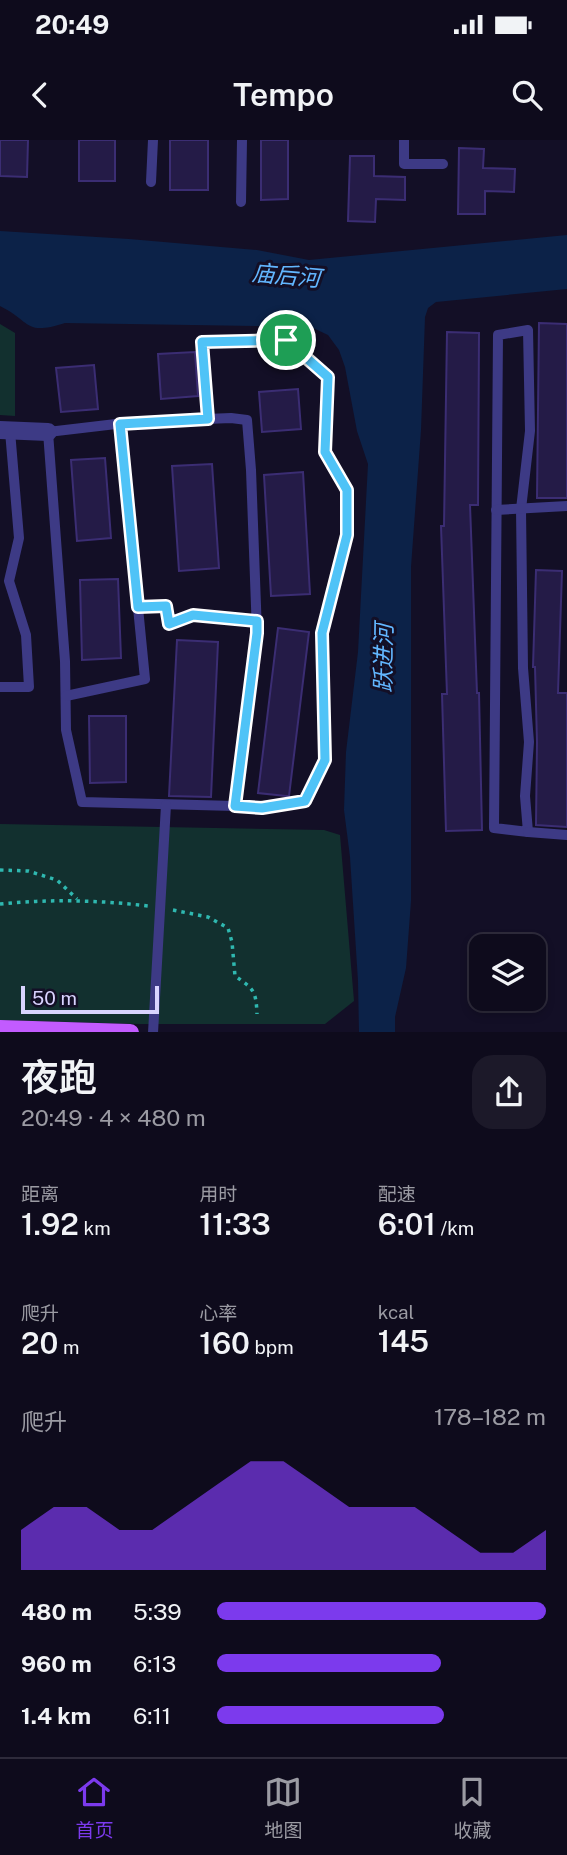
<!DOCTYPE html>
<html lang="zh">
<meta charset="utf-8">
<style>
:root{--surface:#0e0b1c;--page:#1c1929;--text:#f1f3f6;--muted:#9b9ba3;--line:#2e2b3b;--accent:#7c3aed}
body{margin:0;font-family:"Public Sans","Noto Sans SC",sans-serif;background:var(--page);color:var(--text);height:100vh;display:flex;flex-direction:column;font-size:26px;white-space:nowrap}
*{box-sizing:border-box;margin:0}
p{font-size:23px;color:var(--muted)}
.icon{flex:none;width:38px;height:38px;fill:none;stroke:currentColor;stroke-width:2;stroke-linecap:round;stroke-linejoin:round}
.map{position:relative;height:892px;overflow:hidden}
.sheet{display:flex;flex-direction:column;background:var(--surface);flex:1}
.sheet>*{flex:none}
.buttons{position:absolute;left:469px;top:794px;display:grid;gap:14px}
.buttons a{display:grid;place-items:center;width:77px;height:77px;border-radius:14px;background:var(--surface);box-shadow:0 4px 10px #0003,0 0 0 2px var(--line);font-size:35px}
.scale{position:absolute;left:21px;bottom:18px;width:138px;box-sizing:border-box;padding-left:7px;border:4px solid #d9d4ff;border-top:0;font-size:19px;line-height:24px;white-space:nowrap;color:#d9d4ff;-webkit-text-stroke:5px #130f26;paint-order:stroke}
.pin{position:absolute;display:grid;place-items:center;width:60px;height:60px;color:#fff;margin:-30px;border:4px solid #fff;border-radius:50%;box-shadow:0 2px 7px #0007}
.round{display:grid;place-items:center;flex:none;width:74px;height:74px;border-radius:21px;background:var(--page)}
.overview{display:flex;align-items:center;justify-content:space-between;height:119px;padding:0 21px}
h1{font-size:38px;font-weight:600;line-height:52px}
.metrics{display:grid;grid-template-columns:repeat(3,1fr);gap:10px;height:119px;padding:7px 21px}
.metrics div{display:grid;align-content:center}
.metrics b{font-size:30px;font-weight:600}
.metrics small{font-size:19px;font-weight:400}
.metrics p{font-size:19px}
.chart{height:196px;padding:14px 21px}
.chart p{display:flex;justify-content:space-between}
.chart svg{width:100%;height:126px;margin-top:7px;fill:var(--accent);opacity:.7}
ul{padding:0 21px;list-style:none;font-size:23px}
li{display:grid;grid-template-columns:112px 84px 1fr;align-items:center;height:52px}
li i{height:18px;border-radius:9px;background:var(--accent)}
.status{display:flex;justify-content:space-between;align-items:center;height:49px;padding:0 35px;background:var(--surface);direction:ltr}
.status svg{height:19px;fill:currentColor}
header{display:flex;justify-content:space-between;align-items:center;height:91px;padding:0 21px;background:var(--surface);font-size:32px;font-weight:600}
.tabs{display:flex;justify-content:space-around;align-items:center;height:98px;border-top:2px solid var(--line);background:var(--surface);font-size:19px;color:var(--muted)}
.tabs a{display:grid;justify-items:center;gap:4px}
.tabs .on{color:var(--accent)}
.map>svg:first-child{display:block}
.green{fill:#12302f}
.water{fill:#0c2248}
.building{fill:#241b47;stroke:#3b2d73;stroke-width:2}
.lines{fill:none;stroke-linecap:round;stroke-linejoin:round}
.path{stroke:#2fb8b0;stroke-width:3.5;stroke-dasharray:3.5 5;stroke-linecap:butt}
.service{stroke:#3d3a85;stroke-width:10}
.minor{stroke:#3d3a85;stroke-width:18}
.primary{stroke:#c25bff;stroke-width:18}
.route-casing{stroke:#fff;stroke-width:14}
.route{stroke:#4fc3f7;stroke-width:9}
.labels{text-anchor:middle;dominant-baseline:central;stroke-width:6;stroke-linejoin:round;paint-order:stroke}
.water-label{font-size:23px;font-style:italic;fill:#62b6ff;stroke:#130f26}
</style>
<div class="status"><b>20:49</b><svg viewBox="0 0 49 12"><path d="M0 12V9h3v3zM5 12V6h3v6zM10 12V3h3v9zM15 12V0h3v12zM26 1h20v11H26zM47 4h2v5h-2z"/></svg></div>
<header><svg class="icon" aria-label="back" viewBox="0 0 24 24"><path d="M15 5l-7 7 7 7"/></svg>Tempo<svg class="icon" aria-label="search" viewBox="0 0 24 24"><circle cx="10" cy="10" r="6"/><path d="M15 15l6 6"/></svg></header>
<div class="map">
<svg width="567" height="893" viewBox="0 0 567 893">
<rect width="100%" height="100%" fill="#130f26"/>
<g class="green">
<path d="M0,184L15,193V276L0,275Z"/>
<path d="M0,684L324,690L340,695L354,861L325,884H140L0,880Z"/>
</g>
<path class="water" d="M0,91L129,99L257,110L309,120L567,95V149L436,162L428,168L425,177L421,290L411,427V761L406,828L395,877V892H359L358,841L350,717L344,670L346,612L358,512L368,324L357,291L345,227L339,210L328,195L311,187L65,183C24,196 32,182 0,166Z"/>
<g class="building">
<path d="M0,0H28L27,37L0,36Z"/>
<rect x="79" y="0" width="36" height="41"/>
<rect x="170" y="0" width="38" height="50"/>
<path d="M261,0H288V59L261,60Z"/>
<path d="M459,8L484,9L483,28L515,29L514,52L485,51V74H458Z"/>
<path d="M350,16H374V36L405,37V60L376,59L375,82L348,81Z"/>
<path d="M539,183L567,184V358H537Z"/>
<path d="M447,192L479,193L478,365H470L477,553H479L482,690L446,691L442,554H447L441,386H444Z"/>
<path d="M195,212L198,256L161,259L158,214Z"/>
<path d="M94,225L98,269L61,272L56,228Z"/>
<path d="M298,249L301,289L262,292L259,252Z"/>
<path d="M105,318L111,398L77,401L71,320Z"/>
<path d="M212,324L219,428L179,431L172,326Z"/>
<path d="M303,332L310,454L271,456L264,335Z"/>
<path d="M536,430L562,431L558,553H567V687L536,685L537,602L535,527H533Z"/>
<path d="M118,439L121,518L82,520L80,440Z"/>
<path d="M278,488L309,492L289,656H286L258,653Z"/>
<path d="M177,500L218,502L211,657L169,656Z"/>
<path d="M89,576H126V642L90,643Z"/>
</g>
<g class="lines">
<g class="path">
<path d="M0,730L28,731L57,740L77,759"/>
<path d="M0,764C49,759 98,760 148,766"/>
<path d="M173,770L208,777L228,788L232,802L235,836C254,849 256,851 257,874"/>
</g>
<g class="service">
<path d="M404,0V24H443"/>
<path d="M151,42L153,0"/>
<path d="M241,62L242,0"/>
<path d="M528,190L530,291L521,369L523,528L529,602L525,656L528,692L494,688L498,195Z"/>
<path d="M231,278L247,280L251,330L257,493L235,666L82,662L66,590L65,521L48,292L133,282Z"/>
<path d="M208,279L202,202L287,200L328,237L325,312L347,350V395L322,493L325,620L305,661L262,668L235,666"/>
<path d="M496,370L567,366"/>
<path d="M138,467L166,466L169,484L193,475L257,481"/>
<path d="M0,547H29L26,495L9,441L19,398L10,291"/>
<path d="M66,556L145,539L120,284"/>
<path d="M528,692L567,695"/>
<path d="M153,893L166,665"/>
</g>
<path class="minor" d="M0,290L48,292"/>
<path class="primary" d="M0,889L130,893"/>
</g>
<g class="lines">
<defs>
<path id="route" d="M286,200L328,237L325,312L347,350V395L322,493L325,620L305,661L262,668L235,666L257,493V481L193,475L169,484L166,466L138,467L120,284L208,279L202,202Z"/>
</defs>
<use href="#route" class="route-casing"/>
<use href="#route" class="route"/>
</g>
<g class="labels">
<g class="water-label">
<text transform="translate(286 135) rotate(5)">庙后河</text>
<text transform="translate(383 518) rotate(-89)">跃进河</text>
</g>
</g>
</svg>
<div class="buttons">
<a><svg class="icon" aria-label="layers" viewBox="0 0 24 24"><path d="M12 4l9 5-9 5-9-5zM3 14l9 5 9-5"/></svg></a>
</div>
<div class="scale">50 m</div>
<div class="pin" style="left:286px;top:200px;background:#1e9e55"><svg class="icon" aria-label="arrive" viewBox="0 0 24 24"><path d="M6 21V4h12l-3 4 3 4H6"/></svg></div>
</div>
<section class="sheet">
<div class="overview"><div><h1>夜跑</h1><p>20:49 · 4 × 480 m</p></div><a class="round"><svg class="icon" aria-label="share" viewBox="0 0 24 24"><path d="M12 15V3M7 8l5-5 5 5M5 13v7h14v-7"/></svg></a></div>
<div class="metrics">
<div><p>距离</p><b>1.92<small> km</small></b></div>
<div><p>用时</p><b>11:33</b></div>
<div><p>配速</p><b>6:01<small> /km</small></b></div>
</div>
<div class="metrics">
<div><p>爬升</p><b>20<small> m</small></b></div>
<div><p>心率</p><b>160<small> bpm</small></b></div>
<div><p>kcal</p><b>145</b></div>
</div>
<div class="chart"><p><span>爬升</span>178–182 m</p>
<svg viewBox="0 0 160 44" preserveAspectRatio="none"><path d="M0 44V30L10 22L20 22L30 30L40 30L50 22L60 14L70 6L80 6L90 14L100 22L110 22L120 22L130 30L140 38L150 38L160 30V44z"/></svg>
</div>
<ul>
<li><b>480 m</b>5:39<i style="width:100%"></i></li>
<li><b>960 m</b>6:13<i style="width:68%"></i></li>
<li><b>1.4 km</b>6:11<i style="width:69%"></i></li>
</ul>
</section>
<nav class="tabs">
<a class="on"><svg class="icon" aria-label="home" viewBox="0 0 24 24"><path d="M3 11l9-7 9 7M6 9v11h12V9"/></svg>首页</a>
<a><svg class="icon" aria-label="map" viewBox="0 0 24 24"><path d="M3 6l6-2 6 2 6-2v14l-6 2-6-2-6 2zM9 4v14M15 6v14"/></svg>地图</a>
<a><svg class="icon" aria-label="saved" viewBox="0 0 24 24"><path d="M7 4h10v16l-5-4-5 4z"/></svg>收藏</a>
</nav>
